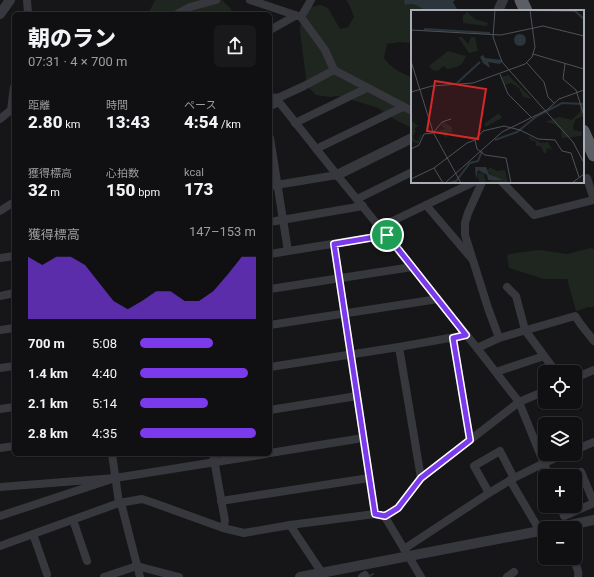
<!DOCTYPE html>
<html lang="ja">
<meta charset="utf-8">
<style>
:root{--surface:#101012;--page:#19191b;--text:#f1f3f6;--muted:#9c9d9f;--line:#303032;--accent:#7c3aed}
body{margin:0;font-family:Roboto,"Noto Sans JP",sans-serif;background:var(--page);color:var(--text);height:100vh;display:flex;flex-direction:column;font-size:15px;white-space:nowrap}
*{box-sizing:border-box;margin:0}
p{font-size:13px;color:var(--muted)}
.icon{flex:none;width:22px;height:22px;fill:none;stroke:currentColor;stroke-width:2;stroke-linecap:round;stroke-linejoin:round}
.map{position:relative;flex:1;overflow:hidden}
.details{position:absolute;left:12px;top:12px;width:260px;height:444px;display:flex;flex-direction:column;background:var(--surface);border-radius:6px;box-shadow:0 1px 3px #0004,0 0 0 1px var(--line)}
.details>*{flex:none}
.controls{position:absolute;left:538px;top:365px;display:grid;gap:8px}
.controls a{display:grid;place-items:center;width:44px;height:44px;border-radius:6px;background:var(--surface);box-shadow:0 1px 3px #0004,0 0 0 1px var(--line);font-size:20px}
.pin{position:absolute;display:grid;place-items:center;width:34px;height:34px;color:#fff;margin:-17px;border:2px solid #fff;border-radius:50%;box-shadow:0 1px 4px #0007}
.round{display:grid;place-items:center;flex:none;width:42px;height:42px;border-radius:6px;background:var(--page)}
.headline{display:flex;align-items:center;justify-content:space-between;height:68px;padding:0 16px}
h1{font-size:22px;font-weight:800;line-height:30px}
.figures{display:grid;grid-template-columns:repeat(3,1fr);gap:6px;height:68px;padding:4px 16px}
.figures div{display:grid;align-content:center}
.figures b{font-size:17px;font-weight:800}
.figures small{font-size:11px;font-weight:400}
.figures p{font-size:11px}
.chart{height:112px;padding:8px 16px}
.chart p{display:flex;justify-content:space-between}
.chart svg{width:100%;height:72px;margin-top:4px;fill:var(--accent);opacity:.7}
ul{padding:0 16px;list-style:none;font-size:13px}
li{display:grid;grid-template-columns:64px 48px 1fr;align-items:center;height:30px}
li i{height:10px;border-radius:5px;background:var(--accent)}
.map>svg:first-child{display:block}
.green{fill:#1e261f}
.water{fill:#2c353c}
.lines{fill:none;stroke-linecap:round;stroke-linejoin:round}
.stream{stroke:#2c353c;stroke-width:2}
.minor{stroke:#37383d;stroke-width:8}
.tertiary{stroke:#37383d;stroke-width:10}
.trunk{stroke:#5b5e65;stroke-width:13}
.route-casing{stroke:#fff;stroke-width:8}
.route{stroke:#7c3aed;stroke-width:5}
.inset-river{fill:none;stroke:#2c353c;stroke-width:2}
.inset-road{fill:none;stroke:#505258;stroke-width:1}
.view{fill:#d62828;fill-opacity:0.15;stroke:#d62828;stroke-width:2}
.inset-edge{fill:none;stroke:#a8adb8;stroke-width:2}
</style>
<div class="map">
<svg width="594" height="577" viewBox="0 0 594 577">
<rect width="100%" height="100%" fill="#161618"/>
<g class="green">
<path d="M155,0H222L231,9L233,14H148Z"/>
<path d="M346,0H448L456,11H412V43L400,42L387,44L384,58C391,68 400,73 412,77V128L394,119L378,108L359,102L337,96L329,97L316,95L307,86L300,31L301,20L311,7L320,5L328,8L340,29L348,27L354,17L349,4Z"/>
<path d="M591,248L594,249V307H588L576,311L567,279H544L509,268L507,255L515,253L539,250L567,254Z"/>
</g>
<path class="water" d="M404,0H455L453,2L458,11C450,11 436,12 429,11C420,9 416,1 405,5Z"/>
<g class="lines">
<path class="stream" d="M368,577L373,574"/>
<g class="minor">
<path d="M27,0L28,14"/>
<path d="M250,0L301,17L325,50L334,70"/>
<path d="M177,14L190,7L216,0"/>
<path d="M301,17L311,0"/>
<path d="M270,30L295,16"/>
<path d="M270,97L278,98L304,86L334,70L412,111"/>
<path d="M278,98L279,102L337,175L412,267L477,348L519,402L549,476"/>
<path d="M270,106L279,102"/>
<path d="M0,119L11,110L14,87"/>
<path d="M295,123L367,88"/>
<path d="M270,138L288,251"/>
<path d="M316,149L403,107"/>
<path d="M587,178L594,200"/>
<path d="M502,182L534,215L594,200"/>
<path d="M270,186L337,175"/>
<path d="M357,199L412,172"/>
<path d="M426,205L472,259"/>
<path d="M0,211L14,202"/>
<path d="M270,222L363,206"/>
<path d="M380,227L474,182"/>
<path d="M334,244L375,514"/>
<path d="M270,254L387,235"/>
<path d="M0,258L14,256"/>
<path d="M507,287L516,296L525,330L556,372"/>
<path d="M270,289L412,267"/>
<path d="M0,296L14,293"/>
<path d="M270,325L438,299"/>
<path d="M0,330L14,328"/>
<path d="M453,338L470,440"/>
<path d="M499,338L575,316L582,326L594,341"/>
<path d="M399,347L421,478"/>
<path d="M477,348L499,338L488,308L465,235V223L468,213L482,182"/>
<path d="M270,367L399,347L466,335"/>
<path d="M0,368L14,366"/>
<path d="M496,372L544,356"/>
<path d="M575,378L594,370"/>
<path d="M0,409L14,407"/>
<path d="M270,410L357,396"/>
<path d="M0,448L14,446"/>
<path d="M575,450L594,442"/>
<path d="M270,453L363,438"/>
<path d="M112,454L119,503"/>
<path d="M213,454L225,521L223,528"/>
<path d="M572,476L581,472L594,503"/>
<path d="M115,478L266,454"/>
<path d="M510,480L540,531"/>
<path d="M0,487L115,478L0,516"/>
<path d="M489,493L474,466L500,451L514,478"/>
<path d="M221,501L369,478"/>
<path d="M121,503L140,577"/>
<path d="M561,506L564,516L594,503"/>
<path d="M385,517L398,508L421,478L519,402L545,391"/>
<path d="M73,520L87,561"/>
<path d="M290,525L324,576"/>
<path d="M33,534L47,574"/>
<path d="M0,546L119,503L142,499L154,503L223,528L244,533L290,525L375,514L385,517L421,577"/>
<path d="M404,549L489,493L514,478L544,463L565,454"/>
<path d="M573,558C575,565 580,570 578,577"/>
<path d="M104,577L137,566L179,577"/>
<path d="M362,577L365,575"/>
<path d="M507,577L514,572"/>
</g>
<g class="tertiary">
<path d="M498,11L503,0"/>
<path d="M0,14L10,0"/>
<path d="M337,175L412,138"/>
<path d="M556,528L594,520"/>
<path d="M300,577L545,530"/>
</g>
<g class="trunk">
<path d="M521,0L526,11"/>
<path d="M583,131L594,155"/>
</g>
</g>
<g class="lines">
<defs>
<path id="route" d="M387,235L466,335L453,338L470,440L421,478L398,508L385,516L375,514L334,244Z"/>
</defs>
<use href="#route" class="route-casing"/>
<use href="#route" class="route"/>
</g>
<g transform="translate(411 10)">
<rect width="173" height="173" fill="#161618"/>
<path d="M56,2L64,9L77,13L76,16L52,13V6ZM47,27H51L57,34L60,27H64L67,41L58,43ZM37,41L55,46L51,54L46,57L37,59L32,56L27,61L22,60L18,56ZM97,65L121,89L112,87L108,78L100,73L94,75L91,67ZM173,91V106L165,109L162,116L163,120L171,122L170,126L151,128L150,120L143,114L134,112L148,107L161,110L169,102L170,93ZM88,103L91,108L74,117V113ZM0,110L7,116L3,119L5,121L2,126L3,130L7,131L9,125H11L7,134L0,131ZM33,112L41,117V123L37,122L35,128L27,120L34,119L30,115ZM118,126L130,133L137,132L141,140L136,138L135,143H133L130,136H125V132L118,129ZM79,157L86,161L94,160L97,173H69L66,166L68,162L73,164L75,172L86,169L76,161Z" fill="#1e261f"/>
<path d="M103 30a6 6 0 1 1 12 0a6 6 0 1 1-12 0ZM72,45L74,48L92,50L89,54L77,52L79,58L72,53L69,47ZM64,157H75L78,164L92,170H77L76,165L67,160L65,169Z" fill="#2c353c"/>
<path class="inset-river" d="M121,0L164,1L173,9M13,19L79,23M46,73L69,52M84,130L106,122L126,106L151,93L173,94M39,173L45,171L59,153L67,151L71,141"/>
<path class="inset-road" d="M84,0L82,27L91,52L162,132L173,153M0,20L90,25L132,16L173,26M122,44L173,59M0,51L22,122L50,173M116,53L133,72L137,87L143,93M154,54L152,69L165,80L173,106M89,64L97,84L120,107M0,82L21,76L62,73L114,54L121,47L124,37L119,0M64,130L66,139L74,145L95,148L100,173M0,139L8,135L13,124L22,123L31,112L40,109M23,158L32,173M0,169L23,158L56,133L64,130L72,121L93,116L109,120L127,129L144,130L151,141L160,143L168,167M34,173L91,122L136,100L148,89L173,80M161,173L173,164"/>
<path class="view" d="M24,71L75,79L67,129L16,121Z"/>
<rect width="173" height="173" class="inset-edge"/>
</g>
</svg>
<div class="controls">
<a><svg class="icon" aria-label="locate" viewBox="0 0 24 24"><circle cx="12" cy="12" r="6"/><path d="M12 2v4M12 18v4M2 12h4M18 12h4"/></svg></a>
<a><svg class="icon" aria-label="layers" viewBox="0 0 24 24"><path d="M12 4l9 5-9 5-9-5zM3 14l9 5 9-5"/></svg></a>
<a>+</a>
<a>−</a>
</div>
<div class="pin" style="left:387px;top:235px;background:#1e9e55"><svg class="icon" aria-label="arrive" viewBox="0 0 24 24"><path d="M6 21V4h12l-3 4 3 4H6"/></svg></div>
<section class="details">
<div class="headline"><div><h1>朝のラン</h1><p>07:31 · 4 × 700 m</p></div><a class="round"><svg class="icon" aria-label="share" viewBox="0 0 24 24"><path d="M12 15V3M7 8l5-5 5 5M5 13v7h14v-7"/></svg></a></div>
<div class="figures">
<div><p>距離</p><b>2.80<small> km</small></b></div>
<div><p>時間</p><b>13:43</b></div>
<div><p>ペース</p><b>4:54<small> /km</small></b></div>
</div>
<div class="figures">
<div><p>獲得標高</p><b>32<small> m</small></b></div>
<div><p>心拍数</p><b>150<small> bpm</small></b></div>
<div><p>kcal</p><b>173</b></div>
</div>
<div class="chart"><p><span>獲得標高</span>147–153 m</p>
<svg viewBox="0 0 160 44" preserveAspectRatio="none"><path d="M0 44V6L10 11L20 6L30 6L40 11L50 22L60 33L70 38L80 33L90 27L100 27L110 33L120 33L130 27L140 17L150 6L160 6V44z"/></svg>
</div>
<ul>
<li><b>700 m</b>5:08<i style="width:63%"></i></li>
<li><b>1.4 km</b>4:40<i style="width:93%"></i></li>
<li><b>2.1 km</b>5:14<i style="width:59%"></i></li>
<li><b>2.8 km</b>4:35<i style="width:100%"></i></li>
</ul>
</section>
</div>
